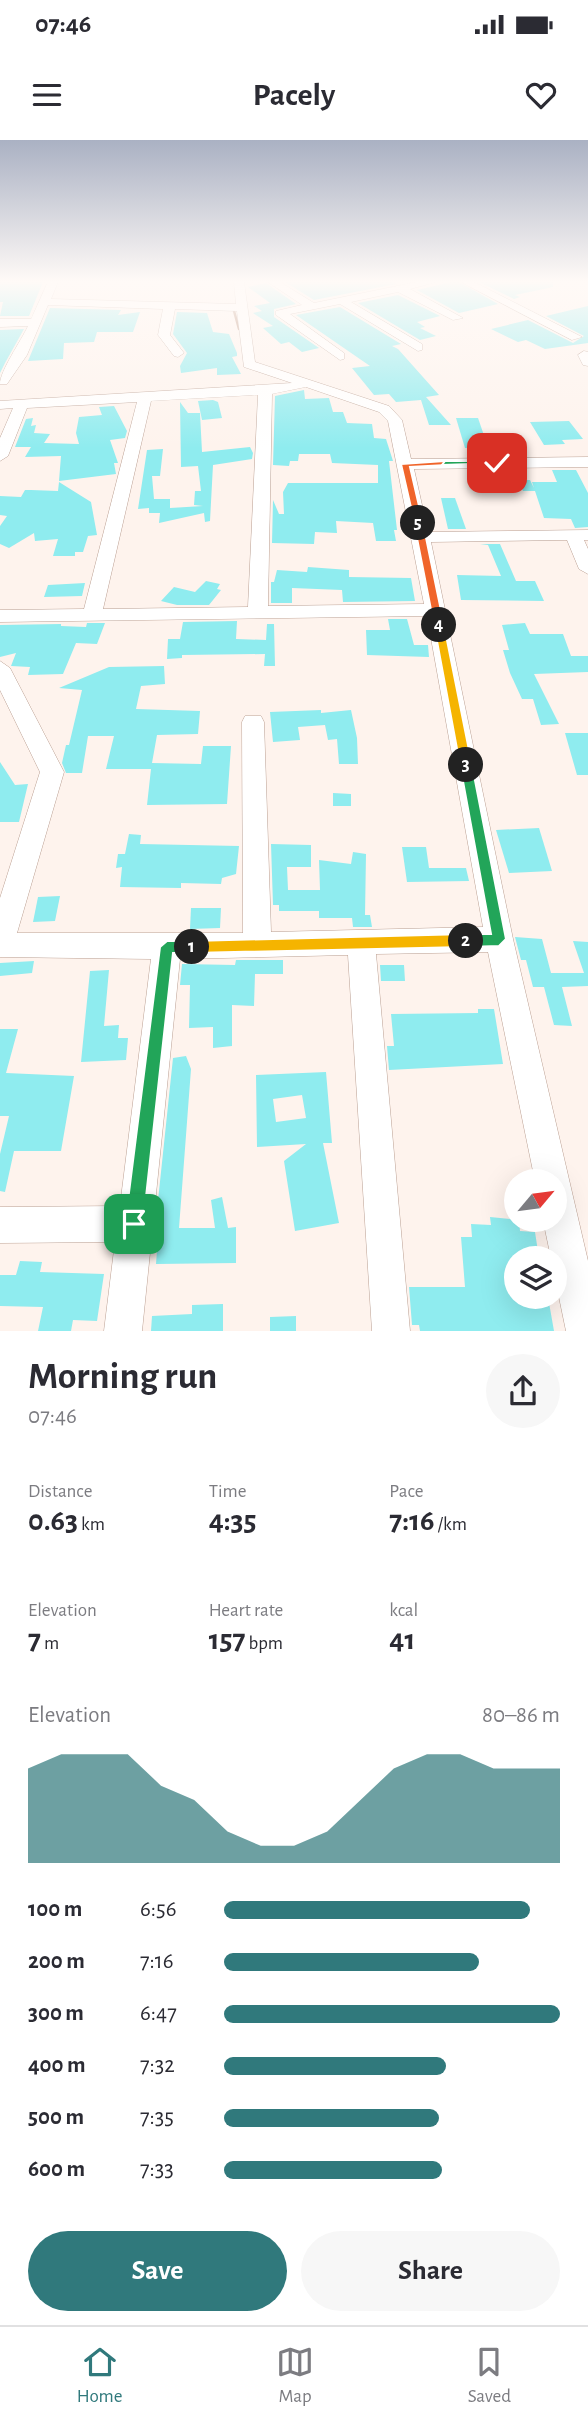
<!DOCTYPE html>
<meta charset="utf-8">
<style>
:root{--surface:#fff;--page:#f7f7f7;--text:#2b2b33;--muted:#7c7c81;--line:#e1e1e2;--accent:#30797c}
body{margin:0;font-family:"Alegreya Sans",sans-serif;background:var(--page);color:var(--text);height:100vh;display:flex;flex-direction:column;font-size:26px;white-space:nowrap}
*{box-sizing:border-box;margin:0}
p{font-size:23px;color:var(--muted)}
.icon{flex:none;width:38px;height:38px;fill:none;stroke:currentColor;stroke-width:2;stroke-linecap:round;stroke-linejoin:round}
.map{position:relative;height:1191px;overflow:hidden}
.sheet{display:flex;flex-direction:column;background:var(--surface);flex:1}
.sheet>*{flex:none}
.needle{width:46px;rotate:61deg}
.controls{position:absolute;left:504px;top:1029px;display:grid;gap:14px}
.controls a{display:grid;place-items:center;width:63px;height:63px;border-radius:50%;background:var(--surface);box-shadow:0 7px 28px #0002;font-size:35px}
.pin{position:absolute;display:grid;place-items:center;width:60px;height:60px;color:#fff;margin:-30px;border-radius:14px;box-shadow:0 4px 10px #0006}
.km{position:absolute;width:35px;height:35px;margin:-18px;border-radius:50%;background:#222;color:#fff;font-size:19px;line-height:35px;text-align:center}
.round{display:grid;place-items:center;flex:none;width:74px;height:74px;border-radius:37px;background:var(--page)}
.overview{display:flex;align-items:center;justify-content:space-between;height:119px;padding:0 28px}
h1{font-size:38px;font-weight:700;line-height:52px}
.stats{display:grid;grid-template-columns:repeat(3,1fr);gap:10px;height:119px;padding:7px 28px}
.stats div{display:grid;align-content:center}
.stats b{font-size:30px;font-weight:700}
.stats small{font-size:19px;font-weight:400}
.stats p{font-size:19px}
.chart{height:196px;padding:14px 28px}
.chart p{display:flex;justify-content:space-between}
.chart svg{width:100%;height:126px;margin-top:7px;fill:var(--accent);opacity:.7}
.action{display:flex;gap:14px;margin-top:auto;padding:14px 28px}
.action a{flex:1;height:80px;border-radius:42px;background:var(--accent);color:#fff;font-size:28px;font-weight:700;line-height:80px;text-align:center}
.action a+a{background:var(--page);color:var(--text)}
ul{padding:0 28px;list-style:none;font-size:23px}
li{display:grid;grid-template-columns:112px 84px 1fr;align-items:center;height:52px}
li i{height:18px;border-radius:9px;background:var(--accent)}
.status{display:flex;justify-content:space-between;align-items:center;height:49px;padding:0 35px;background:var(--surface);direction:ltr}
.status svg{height:19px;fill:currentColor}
header{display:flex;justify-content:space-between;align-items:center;height:91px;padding:0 28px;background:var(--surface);font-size:32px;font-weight:700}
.tab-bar{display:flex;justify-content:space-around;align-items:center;height:98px;border-top:2px solid var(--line);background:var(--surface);font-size:19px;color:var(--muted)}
.tab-bar a{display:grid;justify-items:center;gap:4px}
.tab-bar .active{color:var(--accent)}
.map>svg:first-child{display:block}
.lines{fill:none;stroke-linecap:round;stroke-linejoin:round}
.stream{stroke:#af7f66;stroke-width:2.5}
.building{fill:#8fecef;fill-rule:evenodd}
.minor-casing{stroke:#bba093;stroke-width:1}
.minor{fill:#fff;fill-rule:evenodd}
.split-1{fill:#22a559;stroke:#fff;stroke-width:2}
.split-2{fill:#f5b400;stroke:#fff;stroke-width:2}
.split-3{fill:#22a559;stroke:#fff;stroke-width:2}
.split-4{fill:#f5b400;stroke:#fff;stroke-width:2}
.split-5{fill:#f0652b;stroke:#fff;stroke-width:2}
.split-6{fill:#f0652b;stroke:#fff;stroke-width:2}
.split-7{fill:#22a559;stroke:#fff;stroke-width:2}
</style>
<div class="status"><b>07:46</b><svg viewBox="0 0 49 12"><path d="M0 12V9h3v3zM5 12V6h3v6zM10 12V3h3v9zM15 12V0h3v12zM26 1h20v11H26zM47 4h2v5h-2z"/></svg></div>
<header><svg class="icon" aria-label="menu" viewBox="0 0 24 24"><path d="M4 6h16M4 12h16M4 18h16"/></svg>Pacely<svg class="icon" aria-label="heart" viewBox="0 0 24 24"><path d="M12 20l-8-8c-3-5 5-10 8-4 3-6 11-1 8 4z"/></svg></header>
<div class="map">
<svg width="588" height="1191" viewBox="0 0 588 1191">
<rect width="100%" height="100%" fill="#fef3ed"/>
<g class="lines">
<path class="stream" d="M234,171L239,189"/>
</g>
<g class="building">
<path d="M0,142H43L29,176H0L3,162H0Z"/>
<path d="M285,142H392L396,144L314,160Z"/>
<path d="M451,142H459L498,164L459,173L417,150Z"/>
<path d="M479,142H553V147L515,155L520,157L514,159Z"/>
<path d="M266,143L296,164L274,169V177L319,208L302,212L289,202L281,204L263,188L273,186L253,173L262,171L254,166L270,163L248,147Z"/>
<path d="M398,155L440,176L417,182L425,187L420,188L436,196L420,200L358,163Z"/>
<path d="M588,166V203L545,209L526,200L518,202L491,189L528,180L573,203L584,196L546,176Z"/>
<path d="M340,167L401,204L392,206L398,209L439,255L426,257L451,285H429L421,260L396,262L389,254L374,255L352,228L370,226L296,175Z"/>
<path d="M50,168L121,170L118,175L140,172L133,192H97L94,202L64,203L63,219L28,221Z"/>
<path d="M177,172L207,173L213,192L229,194L237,213V216L232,217L241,234L217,235V228L181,233L180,226L187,213L173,194Z"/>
<path d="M24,189L5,223L0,233V190Z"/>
<path d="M304,250L305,259L329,258L333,272H343L347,283L372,284L374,298L386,299L393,321H389L397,390H394L396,401H376L373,383L336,381L337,393L315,392L314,404L272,403L273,360L279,374H284L283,352L288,343H378V325L332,323L330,314H299L298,321H290L289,326L273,325L275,256Z"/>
<path d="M213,260L218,262L222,278L202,280L198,261Z"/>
<path d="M180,262L188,273H200L202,312L250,307L253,313L252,319L213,325L210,381L205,382L204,373L159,383L160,373H149V368L138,369L147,310L163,309L160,336H152L154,359H170V368L203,366L194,365L195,351H201L198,326L181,327Z"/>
<path d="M114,266L127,291L125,298L110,300L118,323H114L116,334L59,341L61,316L25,317L31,307H15L26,279L33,278L31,286L36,285L34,293L50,294L44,303L79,304L76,293L79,277L102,275L99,267Z"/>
<path d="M456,278H478L488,307L465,308Z"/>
<path d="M569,281L583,299L562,300L565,304L544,305L530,282Z"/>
<path d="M552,330H576L588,353V387L575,388L571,379L544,378L535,351H523L518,340H530L534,348L532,342H557Z"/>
<path d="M59,342L91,362L97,395L88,396L83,412H75V416H53L58,399L35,401L34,393L9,408L0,404V386L7,376L0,375V356L21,357L25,350H31L58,351Z"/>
<path d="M441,358H455L466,389H448Z"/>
<path d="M480,404H500L516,441H535L544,461L461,460L457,435L501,436L488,405Z"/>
<path d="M308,427L349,430V437L411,438L415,461L343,462L342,450L292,448V463H271V442H274L277,430L307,432Z"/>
<path d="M206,441L220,444L217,449L221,450L209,465H177L161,461L174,447L195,452Z"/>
<path d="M85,443L82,456L44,457L48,445Z"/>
<path d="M388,479H407L414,505H428L429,517L367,515L366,490H390Z"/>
<path d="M237,481L236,499L266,500L267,484H274L275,526H264L265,514L182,515V518L167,519L168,499H180L183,482Z"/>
<path d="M87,483H105L97,504L76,503L63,534L28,535L30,527L11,526L16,513L0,517V485L61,484V486L86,487Z"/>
<path d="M525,483L530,494H563L571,516H588V532L534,534L559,584L541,585L533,559H522L510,533L503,510H509L502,485Z"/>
<path d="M164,526L165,544L141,546L136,569L200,571L198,594L157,595L152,623L201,624L203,606H231L227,664L147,665L151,629H106L114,596H88L82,633H66L62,623L66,605H69L82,550L59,548L109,527Z"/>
<path d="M321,570V573L351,570L357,598L358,624H339L337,599L328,600L325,585L298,587L300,600L273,602L270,572Z"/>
<path d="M565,593H588V635H577Z"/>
<path d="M0,622L15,645L28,644L19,682H0Z"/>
<path d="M333,653L351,654V666H333Z"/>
<path d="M539,688L552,731L509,733L496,690Z"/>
<path d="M129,694L141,695L140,704L239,706L236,734L222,738L221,744L181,743V748L120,747L122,727L116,728L118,714H125Z"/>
<path d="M271,704L311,705V727H287L288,750H320L319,720L351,724L353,712L366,714L365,775H370L372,787H353L352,778H319V771H279V765H273Z"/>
<path d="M402,707H426L429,728H466L469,741L407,742Z"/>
<path d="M60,756L55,781L33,782L38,757Z"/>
<path d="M191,768H221L220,788L190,789Z"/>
<path d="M515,797L542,799L551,833H584L573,801L588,802V846L562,847L572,886L554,885L544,847H533L526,820H521Z"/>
<path d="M236,820H283V834H255L254,866L232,865V906L213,908V887L189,888L190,845H180L182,824L235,825Z"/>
<path d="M34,821L32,833L0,836V823Z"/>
<path d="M380,825H404L405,841H381Z"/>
<path d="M109,830L104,886L119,885L118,898H128L126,920L81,922L90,831Z"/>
<path d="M478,869H494L503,924L389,930L387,906H394L391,874L478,873Z"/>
<path d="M0,889H18L6,933L74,936L61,1011H14L5,1052L0,1051V1014L9,976H0Z"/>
<path d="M186,916L191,929L179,1088H215L211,1060L222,1057L228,1088L236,1087V1123L156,1124L160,1070H157L173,918Z"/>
<path d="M326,932L332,1003H323L339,1083L295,1091L284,1021L306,1004L257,1007L256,935ZM302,955L306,978L276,982L273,959Z"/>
<path d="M490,1077L519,1080L520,1091L535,1092L539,1118H516V1157H548L554,1191H420L419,1185H412L409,1147H465L461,1097H472L471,1084L491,1085Z"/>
<path d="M20,1121L42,1122L40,1132L104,1134L97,1181L73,1180L71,1191H38L43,1167L0,1166V1135H16Z"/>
<path d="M223,1164V1191H151L152,1176L192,1174V1165Z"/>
<path d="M296,1176V1191H270V1177Z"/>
</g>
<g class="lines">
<defs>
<g id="minor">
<path d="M48,142H58L51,159L236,164L234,142H244L255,222L389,266L402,280L411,319L588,317V327L414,329L428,392L588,390V400H584L588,409V434L579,429L567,400L431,402L513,799L588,1121V1191H566L555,1138V1118H551L543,1080H555V1041H535L488,812L376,814L410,1191H372L348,815L180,819L142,1191H104L115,1102L0,1103V1067L120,1066L151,819L0,817V758L40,632L0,550V521L10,528L64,632L17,793H243L242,582L245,576H261L264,582L271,792L483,787L427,476L0,482V470L84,469L137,262L27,268L8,316L0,321V298L13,268L0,269V261L292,243L244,227L237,171L175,169L170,195L184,213L178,217L174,216L158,195L163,169L48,165L27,215L7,244H0C0,231 21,201 28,186L0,187V179H31ZM306,247L379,272L388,281L424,464L268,466L272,254ZM258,255L248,467L103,469L151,261Z"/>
<path d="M268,142H280L314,163L417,142H436L410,149L463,178L453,180L398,152L351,162L422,204V210L418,211L340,164L290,174L344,213V219L340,220L276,175V171L302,165Z"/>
<path d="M461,142H474L582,197L572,200Z"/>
<path d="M584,211L588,212V226L583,225L578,215Z"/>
</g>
</defs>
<use href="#minor" class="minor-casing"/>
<use href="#minor" class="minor"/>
</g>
<linearGradient id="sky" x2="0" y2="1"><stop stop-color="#aab1c3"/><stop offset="0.46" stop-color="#fffaf7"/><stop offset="1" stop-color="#fffaf7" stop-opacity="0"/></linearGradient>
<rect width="588" height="308" fill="url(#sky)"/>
<path class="split-1" d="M167,801H192L199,807L192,813H173L143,1084L140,1091L134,1093L128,1091L125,1084L160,807Z"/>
<path class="split-2" d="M466,794L473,801L466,807L192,813L185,807L192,801Z"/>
<path class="split-3" d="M466,621L472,625L506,799L499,806L466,807L458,801L466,794H491L460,625Z"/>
<path class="split-4" d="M439,482L444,485L472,625L466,629L460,625L434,485Z"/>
<path class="split-5" d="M418,380L423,383L444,485L439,488L434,485L414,383Z"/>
<path class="split-6" d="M445,321L447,325L410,327L423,383L415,385L401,324Z"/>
<path class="split-7" d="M445,321H497L501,323L442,325Z"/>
</svg>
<div class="controls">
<a><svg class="needle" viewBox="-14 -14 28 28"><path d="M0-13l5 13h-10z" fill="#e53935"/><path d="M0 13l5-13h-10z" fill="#7c7c81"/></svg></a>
<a><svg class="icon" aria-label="layers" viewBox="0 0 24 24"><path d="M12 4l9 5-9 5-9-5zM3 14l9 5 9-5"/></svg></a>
</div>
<div class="pin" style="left:134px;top:1084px;background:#1e9e55"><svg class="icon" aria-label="arrive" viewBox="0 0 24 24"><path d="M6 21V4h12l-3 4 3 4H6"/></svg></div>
<div class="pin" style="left:497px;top:323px;background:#d93025"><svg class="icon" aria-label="check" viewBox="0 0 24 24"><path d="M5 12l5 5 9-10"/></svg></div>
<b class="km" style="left:192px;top:807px">1</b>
<b class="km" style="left:466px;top:801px">2</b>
<b class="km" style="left:466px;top:625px">3</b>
<b class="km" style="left:439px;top:485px">4</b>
<b class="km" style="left:418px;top:383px">5</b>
</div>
<section class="sheet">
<div class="overview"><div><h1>Morning run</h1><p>07:46</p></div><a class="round"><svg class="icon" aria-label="share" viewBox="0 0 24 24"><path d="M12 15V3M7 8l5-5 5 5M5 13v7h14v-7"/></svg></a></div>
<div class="stats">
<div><p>Distance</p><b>0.63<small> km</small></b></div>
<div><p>Time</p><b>4:35</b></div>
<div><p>Pace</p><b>7:16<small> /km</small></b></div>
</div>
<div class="stats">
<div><p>Elevation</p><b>7<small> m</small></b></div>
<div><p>Heart rate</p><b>157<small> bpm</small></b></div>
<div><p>kcal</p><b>41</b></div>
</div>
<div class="chart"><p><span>Elevation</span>80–86 m</p>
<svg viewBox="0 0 160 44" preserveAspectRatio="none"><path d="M0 44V11L10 6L20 6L30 6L40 17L50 22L60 33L70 38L80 38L90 33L100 22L110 11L120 6L130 6L140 11L150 11L160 11V44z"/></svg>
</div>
<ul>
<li><b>100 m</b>6:56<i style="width:91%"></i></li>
<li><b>200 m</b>7:16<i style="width:76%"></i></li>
<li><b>300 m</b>6:47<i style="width:100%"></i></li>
<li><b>400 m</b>7:32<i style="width:66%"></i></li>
<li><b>500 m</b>7:35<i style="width:64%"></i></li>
<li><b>600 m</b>7:33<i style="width:65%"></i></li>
</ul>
<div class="action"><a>Save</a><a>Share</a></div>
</section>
<nav class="tab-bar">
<a class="active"><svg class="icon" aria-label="home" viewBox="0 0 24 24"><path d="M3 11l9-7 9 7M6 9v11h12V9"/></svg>Home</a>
<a><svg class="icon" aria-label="map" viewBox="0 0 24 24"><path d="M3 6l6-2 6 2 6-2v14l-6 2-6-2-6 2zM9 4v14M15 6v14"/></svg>Map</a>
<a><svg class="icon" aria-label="saved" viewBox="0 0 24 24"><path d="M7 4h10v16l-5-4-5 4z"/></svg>Saved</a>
</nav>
